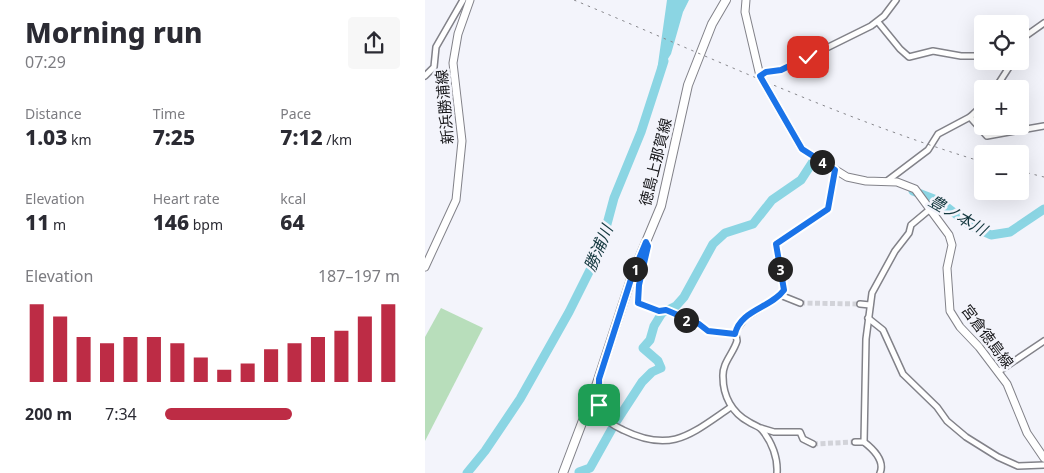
<!DOCTYPE html>
<meta charset="utf-8">
<style>
:root{--surface:#fff;--page:#f7f7f7;--text:#2b2b33;--muted:#7c7c81;--accent:#bd2c45}
body{margin:0;font-family:"Noto Sans","Noto Sans JP",sans-serif;background:var(--page);color:var(--text);height:100vh;display:flex;flex-direction:column;font-size:19px;white-space:nowrap}
*{box-sizing:border-box;margin:0}
p{font-size:16px;color:var(--muted)}
.icon{flex:none;width:28px;height:28px;fill:none;stroke:currentColor;stroke-width:2;stroke-linecap:round;stroke-linejoin:round}
.map{position:relative;flex:1;overflow:hidden}
.panel{display:flex;flex-direction:column;background:var(--surface);width:425px}
.panel>*{flex:none}
.fabs{position:absolute;left:549px;top:15px;display:grid;gap:10px}
.fabs a{display:grid;place-items:center;width:55px;height:55px;border-radius:5px;background:var(--surface);box-shadow:0 5px 20px #0002;font-size:25px}
.pin{position:absolute;display:grid;place-items:center;width:42px;height:42px;color:#fff;margin:-21px;border-radius:10px;box-shadow:0 2px 8px #0006}
.km{position:absolute;width:25px;height:25px;margin:-12px;border-radius:50%;background:#222;color:#fff;font-size:14px;line-height:25px;text-align:center}
.round{display:grid;place-items:center;flex:none;width:52px;height:52px;border-radius:5px;background:var(--page)}
.headline{display:flex;align-items:center;justify-content:space-between;height:85px;padding:0 25px}
h1{font-size:28px;font-weight:800;line-height:38px}
.stats{display:grid;grid-template-columns:repeat(3,1fr);gap:8px;height:85px;padding:5px 25px}
.stats div{display:grid;align-content:center}
.stats b{font-size:21px;font-weight:800}
.stats small{font-size:14px;font-weight:400}
.stats p{font-size:14px}
.chart{height:140px;padding:10px 25px}
.chart p{display:flex;justify-content:space-between}
.chart svg{width:100%;height:90px;margin-top:5px;stroke:var(--accent);stroke-width:6}
ul{padding:0 25px;list-style:none;font-size:16px}
li{display:grid;grid-template-columns:80px 60px 1fr;align-items:center;height:38px}
li i{height:12px;border-radius:6px;background:var(--accent)}
main{display:flex;flex:1;min-height:0}
.map>svg:first-child{display:block}
.green{fill:#b8debb}
.water{fill:#8bd5e3}
.lines{fill:none;stroke-linecap:round;stroke-linejoin:round}
.river{stroke:#8bd5e3;stroke-width:9}
.street-tunnel{stroke:#d2d3d9;stroke-width:5;stroke-dasharray:5 2.5;stroke-linecap:butt}
.street-casing{stroke:#828289;stroke-width:8}
.secondary-casing{stroke:#828289;stroke-width:9}
.primary-casing{stroke:#828289;stroke-width:10}
.street{stroke:#fff;stroke-width:5}
.secondary{stroke:#fff;stroke-width:7}
.primary{stroke:#fff;stroke-width:8}
.rail{stroke:#88888d;stroke-width:1;stroke-dasharray:2.5 5;stroke-linecap:butt}
.route-casing{stroke:#fff;stroke-width:10}
.route{stroke:#1a73e8;stroke-width:6}
.labels{text-anchor:middle;dominant-baseline:central;stroke-width:5;stroke-linejoin:round;paint-order:stroke}
.street-label{font-size:15px;fill:#17171a;stroke:#f3f4fb}
.water-label{font-size:16px;font-style:italic;fill:#13373e;stroke:#f3f4fb}
</style>
<main>
<section class="panel">
<div class="headline"><div><h1>Morning run</h1><p>07:29</p></div><a class="round"><svg class="icon" aria-label="share" viewBox="0 0 24 24"><path d="M12 15V3M7 8l5-5 5 5M5 13v7h14v-7"/></svg></a></div>
<div class="stats">
<div><p>Distance</p><b>1.03<small> km</small></b></div>
<div><p>Time</p><b>7:25</b></div>
<div><p>Pace</p><b>7:12<small> /km</small></b></div>
</div>
<div class="stats">
<div><p>Elevation</p><b>11<small> m</small></b></div>
<div><p>Heart rate</p><b>146<small> bpm</small></b></div>
<div><p>kcal</p><b>64</b></div>
</div>
<div class="chart"><p><span>Elevation</span>187–197 m</p>
<svg viewBox="0 0 160 44" preserveAspectRatio="none"><path d="M5 44V6M15 44V12M25 44V22M35 44V25M45 44V22M55 44V22M65 44V25M75 44V32M85 44V38M95 44V35M105 44V28M115 44V25M125 44V22M135 44V19M145 44V12M155 44V6"/></svg>
</div>
<ul>
<li><b>200 m</b>7:34<i style="width:54%"></i></li>
</ul>
</section>
<div class="map">
<svg width="619" height="473" viewBox="0 0 619 473">
<rect width="100%" height="100%" fill="#f3f4fb"/>
<path class="green" d="M16,308L58,328L0,441V337Z"/>
<path class="water" d="M242,0H264L258,12L246,54L231,78Z"/>
<g class="lines">
<g class="river">
<path d="M488,191L514,201L546,226L566,235L585,232L619,209"/>
<path d="M154,472L165,468L189,425L217,382L227,372L236,368L233,361L218,348L225,340L229,326L237,313L251,306L259,297L288,244L300,233L328,224L347,200L376,180L389,160"/>
<path d="M42,473L60,451L95,399L144,312L175,250L189,198L216,132L239,61"/>
</g>
<g class="street-tunnel">
<path d="M375,303L435,304"/>
<path d="M388,444L430,442"/>
</g>
<defs>
<g id="street">
<path d="M453,22L475,49L484,57L508,51L536,56H558"/>
<path d="M595,40L619,23"/>
<path d="M0,76L9,67L11,47L38,0"/>
<path d="M335,76L341,72L357,70L446,26L459,16L471,0"/>
<path d="M570,89L588,61"/>
<path d="M545,117L562,136L619,126"/>
<path d="M462,181L503,150L513,134L545,117L558,105"/>
<path d="M221,243L223,247L214,285L213,303L234,311L241,310L273,324L283,331L310,334"/>
<path d="M355,295L375,303"/>
<path d="M435,304L445,305"/>
<path d="M443,318L458,330L478,374L512,407L522,421L541,437L573,457L593,466L619,465"/>
<path d="M573,372L619,341"/>
<path d="M174,384C173,411 172,418 198,430C247,454 266,434 306,407"/>
<path d="M336,428L349,432H375L378,439L388,444"/>
<path d="M430,442H439"/>
<path d="M352,473C353,458 347,442 337,430C334,426 328,425 324,422C307,413 298,396 298,377C297,363 308,354 312,341C312,338 310,334 311,330L320,318L348,300L359,290L351,244L403,209L410,170"/>
<path d="M455,473C460,461 448,449 439,442L441,339L447,293L470,251L484,233L486,225L504,210"/>
</g>
<g id="secondary">
<path d="M321,0L320,12L335,76L377,149L422,177L441,181L472,182L490,189L524,235L527,245L522,268L525,311L535,327L554,347L582,384L602,433L619,458"/>
<path d="M0,267L31,200L37,141L28,63L33,34L45,0"/>
</g>
<path id="primary" d="M138,473L171,386L208,273L236,206L263,85L287,24L301,0"/>
</defs>
<use href="#street" class="street-casing"/>
<use href="#secondary" class="secondary-casing"/>
<use href="#primary" class="primary-casing"/>
<use href="#street" class="street"/>
<use href="#secondary" class="secondary"/>
<use href="#primary" class="primary"/>
<g class="rail">
<path d="M149,0C283,56 418,120 558,162"/>
<path d="M595,171L619,177"/>
</g>
</g>
<g class="lines">
<defs>
<path id="route" d="M174,405V379L208,273L221,242L223,246L214,285L213,303L234,311L241,310L274,324L283,331L310,334C315,310 346,308 359,290L351,244L403,209L410,170L377,149L335,76L341,72L356,70L383,57"/>
</defs>
<use href="#route" class="route-casing"/>
<use href="#route" class="route"/>
</g>
<g class="labels">
<g class="street-label">
<text transform="translate(19 107) rotate(-95)">新浜勝浦線</text>
<text transform="translate(230 162) rotate(-76)">徳島上那賀線</text>
<text transform="translate(563 336) rotate(53)">宮倉徳島線</text>
</g>
<g class="water-label">
<text transform="translate(533 215) rotate(30)">豊ノ本川</text>
<text transform="translate(173 248) rotate(-67)">勝浦川</text>
</g>
</g>
</svg>
<div class="fabs">
<a><svg class="icon" aria-label="locate" viewBox="0 0 24 24"><circle cx="12" cy="12" r="6"/><path d="M12 2v4M12 18v4M2 12h4M18 12h4"/></svg></a>
<a>+</a>
<a>−</a>
</div>
<div class="pin" style="left:174px;top:405px;background:#1e9e55"><svg class="icon" aria-label="arrive" viewBox="0 0 24 24"><path d="M6 21V4h12l-3 4 3 4H6"/></svg></div>
<div class="pin" style="left:383px;top:57px;background:#d93025"><svg class="icon" aria-label="check" viewBox="0 0 24 24"><path d="M5 12l5 5 9-10"/></svg></div>
<b class="km" style="left:210px;top:269px">1</b>
<b class="km" style="left:261px;top:320px">2</b>
<b class="km" style="left:355px;top:269px">3</b>
<b class="km" style="left:397px;top:162px">4</b>
</div>
</main>
